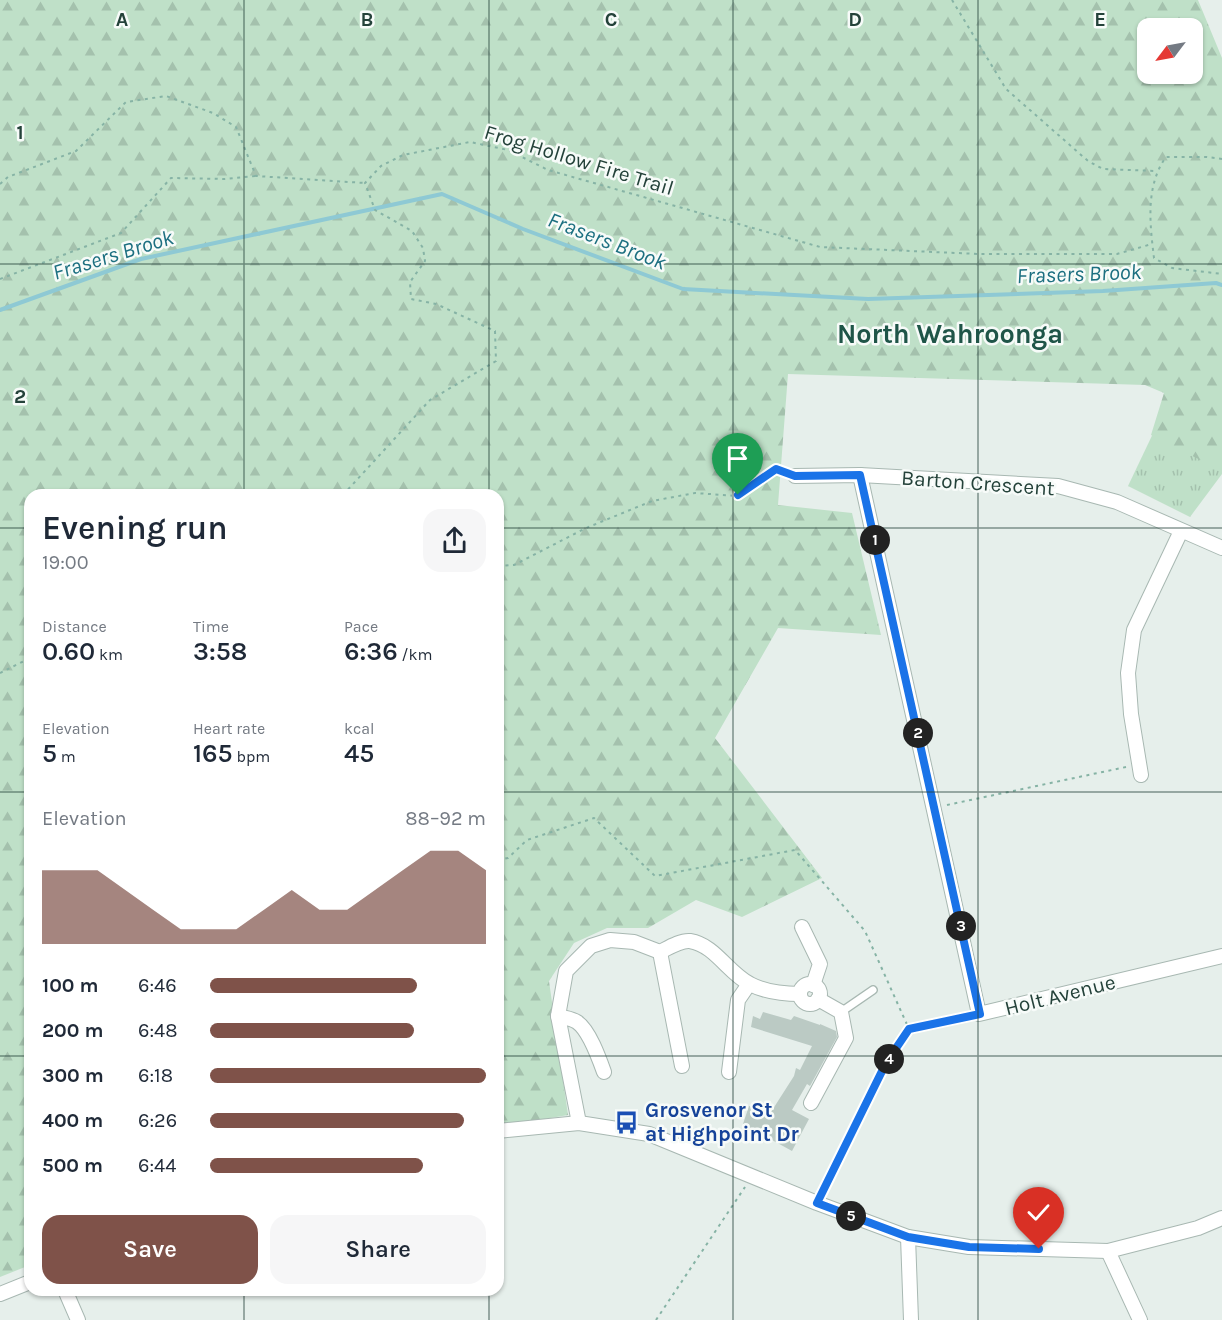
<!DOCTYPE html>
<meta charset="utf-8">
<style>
:root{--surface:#fff;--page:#f6f6f7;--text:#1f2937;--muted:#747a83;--accent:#7f5249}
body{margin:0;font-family:Karla,sans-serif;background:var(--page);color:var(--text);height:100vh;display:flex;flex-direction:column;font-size:22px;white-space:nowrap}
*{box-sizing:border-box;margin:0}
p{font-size:20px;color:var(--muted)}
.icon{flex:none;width:33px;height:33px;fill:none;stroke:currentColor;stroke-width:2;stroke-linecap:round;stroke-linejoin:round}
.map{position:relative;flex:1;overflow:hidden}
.side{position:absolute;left:24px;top:489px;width:480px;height:807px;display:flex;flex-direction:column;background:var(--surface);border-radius:18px;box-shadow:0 2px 4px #0004}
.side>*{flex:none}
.needle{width:39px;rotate:238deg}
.fabs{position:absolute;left:1137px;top:18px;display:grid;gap:12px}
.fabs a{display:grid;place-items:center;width:66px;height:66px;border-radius:12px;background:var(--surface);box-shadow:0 2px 4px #0004;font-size:30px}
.pin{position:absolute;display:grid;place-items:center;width:51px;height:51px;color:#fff;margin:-62px -26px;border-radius:50% 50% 50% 0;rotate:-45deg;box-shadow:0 0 6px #0007}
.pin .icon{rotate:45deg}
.km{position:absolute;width:30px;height:30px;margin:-15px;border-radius:50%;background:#222;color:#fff;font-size:16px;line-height:30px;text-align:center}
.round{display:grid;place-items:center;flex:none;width:63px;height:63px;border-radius:18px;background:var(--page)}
.head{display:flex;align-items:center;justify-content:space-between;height:102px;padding:0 18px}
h1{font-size:33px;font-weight:600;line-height:45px}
.stats{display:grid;grid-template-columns:repeat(3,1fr);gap:9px;height:102px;padding:6px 18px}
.stats div{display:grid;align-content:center}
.stats b{font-size:26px;font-weight:600}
.stats small{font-size:16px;font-weight:400}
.stats p{font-size:16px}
.chart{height:168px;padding:12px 18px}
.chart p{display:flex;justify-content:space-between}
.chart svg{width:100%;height:108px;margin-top:6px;fill:var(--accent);opacity:.7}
.cta{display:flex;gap:12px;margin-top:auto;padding:12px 18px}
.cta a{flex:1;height:69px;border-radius:18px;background:var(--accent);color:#fff;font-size:24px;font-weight:600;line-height:69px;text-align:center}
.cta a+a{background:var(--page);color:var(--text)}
ul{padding:0 18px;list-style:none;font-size:20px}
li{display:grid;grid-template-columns:96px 72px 1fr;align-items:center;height:45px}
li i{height:15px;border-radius:8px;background:var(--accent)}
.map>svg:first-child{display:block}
.grass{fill:url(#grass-tufts)}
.forest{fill:url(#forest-firs);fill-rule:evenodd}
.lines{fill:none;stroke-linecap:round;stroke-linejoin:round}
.stream{stroke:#8ec9d4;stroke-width:4}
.building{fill:#bbcac4}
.service-casing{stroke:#a8b8b2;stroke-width:10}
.minor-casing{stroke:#a8b8b2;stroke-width:16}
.path{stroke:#86b3a5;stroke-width:2;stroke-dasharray:3 4.5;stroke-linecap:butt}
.service{stroke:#fff;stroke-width:7}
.minor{stroke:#fff;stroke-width:14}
.route-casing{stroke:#fff;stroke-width:12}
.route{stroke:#1a73e8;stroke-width:8}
.grid{fill:none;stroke:#24423a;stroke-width:1.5;stroke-opacity:0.55}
.labels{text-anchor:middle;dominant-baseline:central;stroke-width:5;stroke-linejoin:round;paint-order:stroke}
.street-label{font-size:21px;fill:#24423a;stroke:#f7fbf9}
.transit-label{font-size:21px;font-weight:bold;fill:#164399;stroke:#f7fbf9;text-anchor:start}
.water-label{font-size:22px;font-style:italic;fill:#1c6f80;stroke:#f7fbf9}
.district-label{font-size:27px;font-weight:bold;fill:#1f5548;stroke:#f7fbf9}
.grid-label{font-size:20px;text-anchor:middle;font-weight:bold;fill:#24423a;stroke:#f7fbf9;stroke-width:5;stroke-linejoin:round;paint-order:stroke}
</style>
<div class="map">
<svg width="1222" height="1320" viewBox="0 0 1222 1320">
<defs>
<pattern id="grass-tufts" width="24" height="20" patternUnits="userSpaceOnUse" patternTransform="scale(1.5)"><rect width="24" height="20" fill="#bfe0c8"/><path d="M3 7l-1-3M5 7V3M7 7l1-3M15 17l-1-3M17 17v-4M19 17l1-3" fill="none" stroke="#a4c1ad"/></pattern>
<pattern id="forest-firs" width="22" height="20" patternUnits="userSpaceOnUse" patternTransform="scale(1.5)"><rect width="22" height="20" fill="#bfe0c8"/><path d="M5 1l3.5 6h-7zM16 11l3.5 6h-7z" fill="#a4c1ad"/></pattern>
</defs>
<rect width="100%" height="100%" fill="#e6efeb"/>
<path class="grass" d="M1168,402L1222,406V474L1190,517L1128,486Z"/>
<path class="forest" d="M0,0H1198L1222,58V471L1151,435L1164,393L1145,385L788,374L778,505L852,513L881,635L778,628L715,738L822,878L742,917L696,900L648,928H607L574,943L549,981L568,1115L498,1127V495H30V1265L0,1277ZM1148,28H1192V74H1148Z"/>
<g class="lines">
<path class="stream" d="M0,310L141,259L442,194L523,229L683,289L868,299L1103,291L1216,283L1222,285"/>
</g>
<path class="building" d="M763,1012L791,1020L794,1016L820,1025V1024L836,1031L837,1037L810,1086L807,1084L792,1110L809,1119L792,1151L743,1124L749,1106L771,1112L794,1076L796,1068L800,1070L812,1046L751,1027L753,1016L760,1019Z"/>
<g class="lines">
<defs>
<path id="service" d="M841,1012L873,990"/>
<g id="minor">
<path d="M860,475L979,1014L1222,956"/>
<path d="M795,476L860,475L1058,486L1117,502L1222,548"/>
<path d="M1141,775L1131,714L1128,673L1134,630L1181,531"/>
<path d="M802,927L820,964L813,985"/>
<path d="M660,952L682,1066"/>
<circle cx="810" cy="994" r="10"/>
<path d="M558,1016C564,1018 571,1018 577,1022C589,1030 599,1058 604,1072"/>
<path d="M729,1072L738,1000L749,984"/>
<path d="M811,1103L846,1038L841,1012L818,999"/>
<path d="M579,1123L558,1016L566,971L591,946L610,940L634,942L660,952C668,948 681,940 690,941C715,945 728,973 750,984C765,992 783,994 800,994"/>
<path d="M498,1131L579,1123L649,1134L817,1203L908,1237L969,1247L1108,1251L1198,1228L1222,1218"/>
<path d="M908,1237L911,1320"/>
<path d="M1108,1251L1140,1320"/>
<path d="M65,1290L78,1320"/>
<path d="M0,1294L30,1282"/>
</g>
</defs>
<use href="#service" class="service-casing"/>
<use href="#minor" class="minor-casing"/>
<g class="path">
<path d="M952,0L1006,89L1088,161L1103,169L1156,171"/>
<path d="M1222,159L1207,157H1166C1145,186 1150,225 1154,258L1172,268L1222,274"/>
<path d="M0,184L8,177L76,151L126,102L166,96L213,113L236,127L256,176L365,183"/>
<path d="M0,279L121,233L171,178L225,179L256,176"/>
<path d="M343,495L430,400L496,361L495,331L436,304L411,299L410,282L425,261L423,248L412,231L375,210L365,183L381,166L403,155L470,142L508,150L548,170L820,247L979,254H1117L1152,244"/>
<path d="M498,566L514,565L586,528L652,501L695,493L738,496L776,469L783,472"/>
<path d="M0,673L30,658"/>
<path d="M947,805L1126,767"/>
<path d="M498,860L508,858L527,840L594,818L655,876L795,850L865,931L909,1029"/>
<path d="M822,1192L886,1063L909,1029L966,1016"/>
<path d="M656,1320L745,1187"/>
</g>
<use href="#service" class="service"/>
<use href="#minor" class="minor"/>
</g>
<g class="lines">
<defs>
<path id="route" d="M738,495L776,469L795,476L860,475L980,1014L909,1029L886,1063L817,1203L908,1237L969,1247L1039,1249"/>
</defs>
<use href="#route" class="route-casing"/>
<use href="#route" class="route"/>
</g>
<path class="grid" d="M244,0V495M489,0V495M733,0V1320M978,0V1320M0,264H1222M0,528H30M498,528H1222M0,792H30M498,792H1222M0,1056H30M498,1056H1222M244,1290V1320M489,1290V1320"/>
<defs>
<symbol id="bus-bare" viewBox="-9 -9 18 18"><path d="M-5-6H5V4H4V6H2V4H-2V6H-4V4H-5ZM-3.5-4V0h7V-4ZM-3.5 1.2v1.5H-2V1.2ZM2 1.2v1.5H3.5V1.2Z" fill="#1a4fb4" stroke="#f7fbf9" stroke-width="2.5" paint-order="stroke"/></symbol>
</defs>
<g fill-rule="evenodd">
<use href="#bus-bare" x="610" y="1106" width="33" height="33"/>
</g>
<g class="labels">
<g class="street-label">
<text transform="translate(579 160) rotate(17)">Frog Hollow Fire Trail</text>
<text transform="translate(978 483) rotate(4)">Barton Crescent</text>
<text transform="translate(1060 995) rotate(-14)">Holt Avenue</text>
</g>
<g class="transit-label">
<text x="645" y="1110">Grosvenor St<tspan x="645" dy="24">at Highpoint Dr</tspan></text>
</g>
<g class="water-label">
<text transform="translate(607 241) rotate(21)">Frasers Brook</text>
<text transform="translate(113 255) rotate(-17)">Frasers Brook</text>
<text transform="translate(1079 274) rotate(-2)">Frasers Brook</text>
</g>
<g class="district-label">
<text x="950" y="334">North Wahroonga</text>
</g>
</g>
<g class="grid-label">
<text x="122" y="26">A</text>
<text x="367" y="26">B</text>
<text x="611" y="26">C</text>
<text x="855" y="26">D</text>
<text x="1100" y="26">E</text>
<text x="20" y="139">1</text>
<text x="20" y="403">2</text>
</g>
</svg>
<div class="fabs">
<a><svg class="needle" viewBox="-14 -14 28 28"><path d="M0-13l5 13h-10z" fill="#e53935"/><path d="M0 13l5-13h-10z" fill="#747a83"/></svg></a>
</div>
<div class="pin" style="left:738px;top:495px;background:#1e9e55"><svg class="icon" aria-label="arrive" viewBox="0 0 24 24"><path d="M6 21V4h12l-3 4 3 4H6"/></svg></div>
<div class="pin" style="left:1039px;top:1249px;background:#d93025"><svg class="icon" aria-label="check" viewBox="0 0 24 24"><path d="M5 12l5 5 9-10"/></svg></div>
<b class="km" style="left:875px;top:540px">1</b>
<b class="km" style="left:918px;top:733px">2</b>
<b class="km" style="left:961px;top:926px">3</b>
<b class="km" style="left:889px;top:1059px">4</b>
<b class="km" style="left:851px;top:1216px">5</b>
<section class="side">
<div class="head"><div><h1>Evening run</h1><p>19:00</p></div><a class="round"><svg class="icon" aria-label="share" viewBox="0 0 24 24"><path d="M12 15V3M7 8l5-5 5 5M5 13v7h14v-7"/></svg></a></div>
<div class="stats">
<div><p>Distance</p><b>0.60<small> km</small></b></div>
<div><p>Time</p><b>3:58</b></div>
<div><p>Pace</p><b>6:36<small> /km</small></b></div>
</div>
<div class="stats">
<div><p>Elevation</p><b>5<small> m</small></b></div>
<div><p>Heart rate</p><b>165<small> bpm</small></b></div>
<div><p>kcal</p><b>45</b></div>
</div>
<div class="chart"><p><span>Elevation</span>88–92 m</p>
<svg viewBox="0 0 160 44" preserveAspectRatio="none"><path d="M0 44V14L10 14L20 14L30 22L40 30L50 38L60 38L70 38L80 30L90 22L100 30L110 30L120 22L130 14L140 6L150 6L160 14V44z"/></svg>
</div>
<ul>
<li><b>100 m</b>6:46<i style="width:75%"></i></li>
<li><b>200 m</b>6:48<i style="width:74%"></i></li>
<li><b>300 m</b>6:18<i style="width:100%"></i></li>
<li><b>400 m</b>6:26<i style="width:92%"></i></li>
<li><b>500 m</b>6:44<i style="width:77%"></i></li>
</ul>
<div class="cta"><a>Save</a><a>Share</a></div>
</section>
</div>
